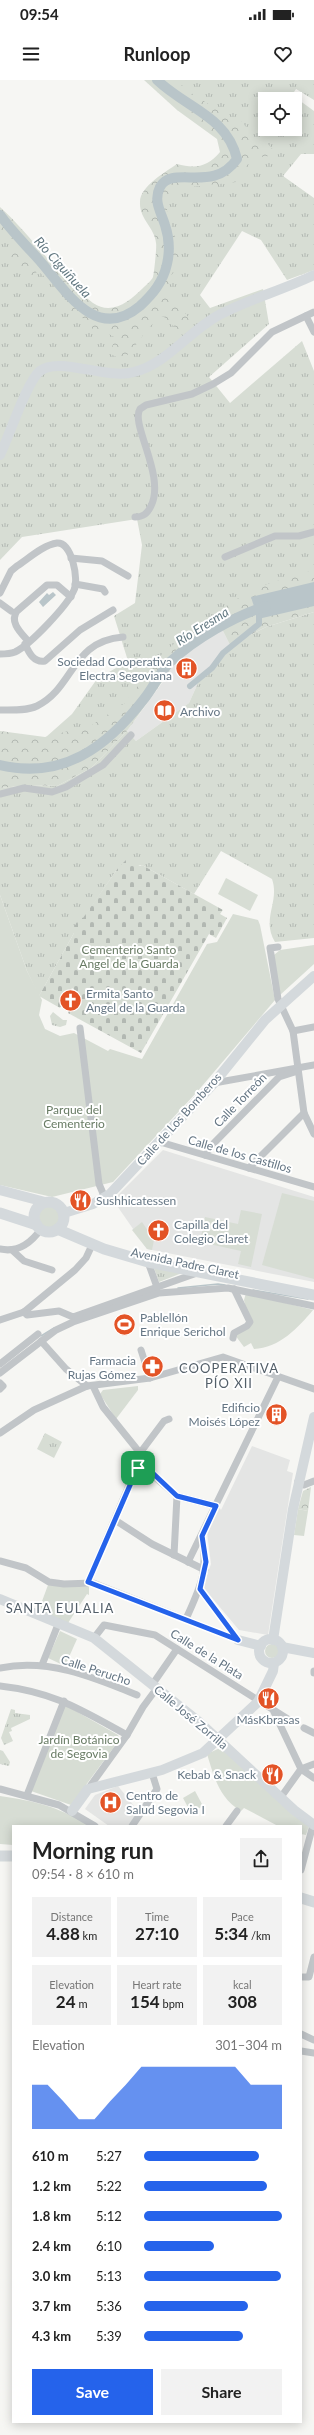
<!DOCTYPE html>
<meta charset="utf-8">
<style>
:root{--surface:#fff;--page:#f2f2f2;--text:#222;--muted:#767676;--accent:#2563eb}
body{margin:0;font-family:Lato,sans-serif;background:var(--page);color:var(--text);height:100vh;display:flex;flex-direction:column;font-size:15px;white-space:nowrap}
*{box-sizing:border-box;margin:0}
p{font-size:13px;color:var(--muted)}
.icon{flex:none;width:22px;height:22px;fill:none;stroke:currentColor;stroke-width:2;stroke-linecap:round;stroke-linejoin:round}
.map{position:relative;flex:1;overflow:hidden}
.drawer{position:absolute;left:12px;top:1745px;width:290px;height:598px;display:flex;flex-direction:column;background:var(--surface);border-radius:0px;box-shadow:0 2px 10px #0003}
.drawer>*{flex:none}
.controls{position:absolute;left:258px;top:12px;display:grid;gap:8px}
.controls a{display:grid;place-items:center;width:44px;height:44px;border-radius:0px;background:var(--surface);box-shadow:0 2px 10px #0003;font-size:20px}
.pin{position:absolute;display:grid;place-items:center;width:34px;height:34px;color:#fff;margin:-17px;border-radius:8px;box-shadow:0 2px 6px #0006}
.round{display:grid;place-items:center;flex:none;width:42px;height:42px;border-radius:0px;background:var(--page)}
.overview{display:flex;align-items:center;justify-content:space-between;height:68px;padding:0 20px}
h1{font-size:22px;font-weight:700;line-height:30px}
.stats{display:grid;grid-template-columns:repeat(3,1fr);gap:6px;height:68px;padding:4px 20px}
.stats div{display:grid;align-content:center;border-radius:0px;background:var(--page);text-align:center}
.stats b{font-size:17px;font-weight:700}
.stats small{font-size:11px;font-weight:400}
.stats p{font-size:11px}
.chart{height:112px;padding:8px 20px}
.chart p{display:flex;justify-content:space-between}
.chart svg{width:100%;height:72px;margin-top:4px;fill:var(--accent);opacity:.7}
.primary-button{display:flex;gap:8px;margin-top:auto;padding:8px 20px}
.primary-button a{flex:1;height:46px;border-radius:0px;background:var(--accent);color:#fff;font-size:16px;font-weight:700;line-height:46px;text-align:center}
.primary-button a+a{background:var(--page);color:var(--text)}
ul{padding:0 20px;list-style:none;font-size:13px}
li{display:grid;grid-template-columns:64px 48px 1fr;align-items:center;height:30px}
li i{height:10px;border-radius:5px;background:var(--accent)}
.status{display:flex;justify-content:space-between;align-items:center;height:28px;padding:0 20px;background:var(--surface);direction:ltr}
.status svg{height:11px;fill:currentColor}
header{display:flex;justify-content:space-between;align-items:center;height:52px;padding:0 20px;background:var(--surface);font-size:18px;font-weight:700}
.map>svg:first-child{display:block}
.built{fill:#e4e5e4}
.grass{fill:url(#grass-tufts);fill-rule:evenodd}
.forest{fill:url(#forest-crowns)}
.cemetery{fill:url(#cemetery-stones)}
.green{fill:#d7ddd4}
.water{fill:#b9c5c9}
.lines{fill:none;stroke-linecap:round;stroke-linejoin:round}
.stream{stroke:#b9c5c9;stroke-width:1.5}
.canal{stroke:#b9c5c9;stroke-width:6}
.river{stroke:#b9c5c9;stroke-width:10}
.street{stroke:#c1c5c8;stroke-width:7}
.secondary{stroke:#d4d9dc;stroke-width:10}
.primary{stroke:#d4d9dc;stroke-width:11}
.route-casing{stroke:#fff;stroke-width:8}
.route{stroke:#2563eb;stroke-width:5}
.labels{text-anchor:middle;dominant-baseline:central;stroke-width:4;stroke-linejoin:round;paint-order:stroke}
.poi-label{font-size:12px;fill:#657684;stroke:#fff;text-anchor:start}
.park-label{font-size:12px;fill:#687b64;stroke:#fff}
.street-label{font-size:12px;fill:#657684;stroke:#fff}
.water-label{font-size:13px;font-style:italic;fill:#617780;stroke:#fff}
.neighbourhood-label{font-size:13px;letter-spacing:1px;fill:#535f69;stroke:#fff}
</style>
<div class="status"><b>09:54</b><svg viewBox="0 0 49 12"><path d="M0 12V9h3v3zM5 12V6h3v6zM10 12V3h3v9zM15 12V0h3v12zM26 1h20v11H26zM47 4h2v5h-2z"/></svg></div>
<header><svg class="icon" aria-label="menu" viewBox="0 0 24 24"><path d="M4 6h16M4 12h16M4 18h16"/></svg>Runloop<svg class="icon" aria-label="heart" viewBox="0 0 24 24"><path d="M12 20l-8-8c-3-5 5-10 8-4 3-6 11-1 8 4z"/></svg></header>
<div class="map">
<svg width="314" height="2355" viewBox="0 0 314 2355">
<defs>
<pattern id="grass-tufts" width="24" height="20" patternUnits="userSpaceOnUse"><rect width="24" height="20" fill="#d7ddd4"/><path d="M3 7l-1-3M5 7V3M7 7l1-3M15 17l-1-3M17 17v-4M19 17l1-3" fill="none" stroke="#b2b8b2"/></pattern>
<pattern id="forest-crowns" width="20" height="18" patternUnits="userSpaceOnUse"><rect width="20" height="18" fill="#d7ddd4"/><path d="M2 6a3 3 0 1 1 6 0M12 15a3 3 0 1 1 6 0" fill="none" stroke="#b2b8b2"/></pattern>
<pattern id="cemetery-stones" width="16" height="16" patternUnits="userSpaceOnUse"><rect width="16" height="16" fill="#d7ddd4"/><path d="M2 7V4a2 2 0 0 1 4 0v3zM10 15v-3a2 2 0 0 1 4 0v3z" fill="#b2b8b2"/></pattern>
</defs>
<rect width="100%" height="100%" fill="#f6f6f3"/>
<g class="built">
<path d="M222,549L230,565L221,572L198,603L189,623L136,661L127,651L170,592L169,590L187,572Z"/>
<path d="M163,1070L314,1117V1202L147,1169L113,1120Z"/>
<path d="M252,1366L290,1380L287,1391L293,1393L268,1555L239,1550L203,1507L211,1484L207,1452L219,1427L221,1430Z"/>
<path d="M118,1706L138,1731L129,1746H109L85,1729L95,1715Z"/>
</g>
<g class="grass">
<path d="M157,0H314V20L296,9L292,15L314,31V74H301L283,96L314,118V190L287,200L261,160L242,151L200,215L210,228L263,209L269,244L209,297L230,323L302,261L314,291V511L211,553L169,583L145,619L11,688L72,634L97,599L128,581L114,536L135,523L142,465L137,439L22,457L0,480V135L22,164L110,239L161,201L156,118L198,98L234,68ZM265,19H295V49H265Z"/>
<path d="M314,532V858L275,862C261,839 280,822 272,799L221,771L194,814L142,785L118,788L83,839L75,845L74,853L39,916L27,891L0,815V708L31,705L57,706L91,688L127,651L136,661L189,623L198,603L221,572L230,565L266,547Z"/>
<path d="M53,932L63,940H67L66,945L60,947L52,945L50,936Z"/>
<path d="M154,1188L182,1193L159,1202Z"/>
<path d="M45,1353L62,1362L54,1378L37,1369Z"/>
<path d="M11,1629L15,1630V1633L30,1635V1639L11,1648L12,1651L9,1652L13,1661L4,1665L1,1658Z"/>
<path d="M0,1670L3,1671L10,1682L9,1686L0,1684Z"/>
</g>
<g class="forest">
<path d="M144,0H176L191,13L229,37L240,40L246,47L248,59L266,62L278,75L252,78L236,102C217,105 181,105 168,115L167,131L182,179L171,196L168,213L190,239L184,256L163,236C144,247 140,265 122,280L109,273L116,258L107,253L94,252L89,242L66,228L64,214L38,191L27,200L15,189L9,178L17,170L0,153V127C33,157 57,196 93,223C112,236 130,221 143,208C146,205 152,200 153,197C154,194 157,166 156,163C155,148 139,139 140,122C140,106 166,92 177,84C195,89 208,87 220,72L217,59L177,30Z"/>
<path d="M314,490V532L266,547L230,565L222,549L187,572L169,590L170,591L127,651L91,688L57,706L31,705L0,708V651L45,657L92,645L125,623L159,577L191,549L240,517L267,504Z"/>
<path d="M311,1407L308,1431L298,1429L303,1411Z"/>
</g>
<path class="cemetery" d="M127,779L140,786L142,785L223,830L220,834L227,838L216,858L209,854L141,973L68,933L79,913L72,908L60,928L39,916L74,853L71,852L80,837L83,838L118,788Z"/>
<g class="green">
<path d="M226,798L258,815L250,831L218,814Z"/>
<path d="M0,815L27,891L42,920L39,935L45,949L60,956L74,953L108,971L110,969L142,979L207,864L217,862L233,834L258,840L260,845L275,920L197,1012L113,1102L52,1117L0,1105Z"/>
<path d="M314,865V884L280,915L274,875L280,870Z"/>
<path d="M282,1113L314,1121V1199L262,1185Z"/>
<circle cx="49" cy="1137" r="12"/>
<path d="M241,1130L262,1134L251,1187L238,1184L241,1171L200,1162L205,1137L238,1144Z"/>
<path d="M142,1142L154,1160L152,1170L147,1169L132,1150Z"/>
<path d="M246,1213L313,1230C298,1248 279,1268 254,1269L251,1263L244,1267L235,1255L250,1247L244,1220Z"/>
<path d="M138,1306V1310L116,1339L100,1314L103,1310Z"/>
<path d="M298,1429L308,1431L304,1456L294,1455Z"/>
<path d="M48,1505L89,1507V1515L87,1514L68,1543L38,1532Z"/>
<path d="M60,1551L77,1559L65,1586L48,1578Z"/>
<circle cx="272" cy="1571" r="7"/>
<path d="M65,1625L118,1655L120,1659L71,1725L31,1711Z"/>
<path d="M222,1667L309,1746L306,1755L301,1754V1746H278L244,1728L241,1731C219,1718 214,1697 207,1674Z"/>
<path d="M195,1711L203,1726L191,1733L183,1718Z"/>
<path d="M0,1716C36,1721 59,1727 90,1746H13V1765L0,1764Z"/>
</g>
<g class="water">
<path d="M314,502V526L258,539L251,517Z"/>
<path d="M53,512L56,515L43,527L39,522L47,513L49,515Z"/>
</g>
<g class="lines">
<g class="stream">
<path d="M178,1208L218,1204L225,1205"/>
<path d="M253,1210L308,1219"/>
<path d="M41,1256L54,1248"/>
</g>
<path class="canal" d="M190,606L212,588L223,573L259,544V532"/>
<g class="river">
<path d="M0,135C12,152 26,165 40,181C66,211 96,263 140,226C153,214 163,202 167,184C170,171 169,157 165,145C161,132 153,121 160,107C173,84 213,114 237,79C227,36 186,28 157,0"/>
<path d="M0,685C63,700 107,667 144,619C153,608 160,592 170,582C196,558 233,537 266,526"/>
</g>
<g class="street">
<path d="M306,236L314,252"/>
<path d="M135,437C143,437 147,434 151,426C166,396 130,344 140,329L146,325L192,314L213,304L231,293L272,252L314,232"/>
<path d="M225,477L275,456H299L314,452"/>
<path d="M71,478L102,481L128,496"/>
<path d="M75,504L103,509L105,512"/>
<path d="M0,513L11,491L17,486C28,479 43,465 57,463C72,462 79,500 74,510C68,525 30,565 15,572C10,574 6,574 0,574"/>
<path d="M0,523L11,531"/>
<path d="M28,561C21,553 9,542 17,531L47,505H57L71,517"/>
<path d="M25,564C29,573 34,583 45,581L80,550L113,530"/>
<path d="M0,630C11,630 27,631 37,626C74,608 71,561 123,557"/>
<path d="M0,714L24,708L52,712L66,707L103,685L131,655"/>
<path d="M278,867L270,868L278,919L293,951L304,1033L314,1054"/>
<path d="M80,948L99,1104L105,1118"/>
<path d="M293,951L314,947"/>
<path d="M214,1003L314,985"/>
<path d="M160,1062L314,1107"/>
<path d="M205,1075L214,1063L279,997L298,991"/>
<path d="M249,1088L304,1033"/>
<path d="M0,1169C18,1173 31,1163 41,1149"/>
<path d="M12,1170L24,1181L52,1190"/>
<path d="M148,1182L157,1207"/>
<path d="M24,1232L27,1235L59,1231L73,1237L197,1193"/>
<path d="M24,1232L75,1190L86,1178L92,1165"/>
<path d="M0,1240L24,1232"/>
<path d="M233,1258L234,1253L247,1246L250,1242L234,1209"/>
<path d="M41,1261L66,1289L87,1306"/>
<path d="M141,1270L150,1298"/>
<path d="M0,1284L38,1254"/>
<path d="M0,1293L56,1250L73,1242L159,1213L228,1208L314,1226"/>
<path d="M0,1303L3,1306L0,1309"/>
<path d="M93,1306L103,1327L140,1373L142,1383L149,1392L177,1416L216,1426"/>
<path d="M0,1353L34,1330L87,1306L150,1298L223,1277L314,1309"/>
<path d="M140,1373L164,1341L169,1339"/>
<path d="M298,1401L304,1405L314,1401"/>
<path d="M115,1440L152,1464L205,1490"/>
<path d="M174,1475L177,1416"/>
<path d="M0,1481L26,1488L49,1502L64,1504L93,1503L238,1560"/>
<path d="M188,1482L278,1297"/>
<path d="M88,1502L133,1396L142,1383"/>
<path d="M200,1509L238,1560"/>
<path d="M186,1539C201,1505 208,1493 202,1456"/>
<path d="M94,1558L104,1545L155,1555L291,1641"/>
<path d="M42,1585L59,1542"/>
<path d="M0,1588C48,1578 93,1597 137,1615"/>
<path d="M314,1591V1593"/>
<path d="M152,1605L177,1569"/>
<path d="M0,1606C54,1612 81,1630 127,1655"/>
<path d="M274,1632L301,1689L314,1698"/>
<path d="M304,1648L314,1653"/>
<path d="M0,1709L59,1725L95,1746"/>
<path d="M88,1709L127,1655L143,1627L157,1608"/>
<path d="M27,1715L64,1621"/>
<path d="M281,1717L301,1689L314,1684"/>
<path d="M132,1746L157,1709L152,1693"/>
<path d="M226,1746L237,1731"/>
<path d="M301,1790L313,1745"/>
<path d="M301,1897H309L314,1877"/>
<path d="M301,1954L314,1960"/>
<path d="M301,1971L314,1973"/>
</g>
<g class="secondary">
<path d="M0,375C9,357 27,301 40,291C59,276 106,300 134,292C168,283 189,251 219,235C249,219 283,210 314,195"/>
<path d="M0,1110L45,1122"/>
<path d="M64,1133L93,1124L110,1114L214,1003L265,940L314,896"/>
<path d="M0,1519L94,1558L199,1642L294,1730L314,1745"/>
<circle cx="271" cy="1571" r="12"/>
<path d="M238,1560L261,1566"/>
<path d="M273,1560L293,1429L314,1337"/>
<path d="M282,1567L314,1573"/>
<path d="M72,1731L88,1709L162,1690L203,1673L258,1622L273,1591L274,1583"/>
</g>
<g class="primary">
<circle cx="49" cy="1137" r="15"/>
<path d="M0,1133L37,1145"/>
<path d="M57,1149L104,1169L148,1182L314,1215"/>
<path d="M0,1776H13"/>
<path d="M301,1818L314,1822"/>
</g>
</g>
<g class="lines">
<defs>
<path id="route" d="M142,1383L177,1416L216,1426L202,1456L206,1482L200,1509L238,1560L88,1502L134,1396Z"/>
</defs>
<use href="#route" class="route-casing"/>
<use href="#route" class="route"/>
</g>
<defs>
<symbol id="building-disc" viewBox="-11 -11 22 22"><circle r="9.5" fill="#e35326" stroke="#fff"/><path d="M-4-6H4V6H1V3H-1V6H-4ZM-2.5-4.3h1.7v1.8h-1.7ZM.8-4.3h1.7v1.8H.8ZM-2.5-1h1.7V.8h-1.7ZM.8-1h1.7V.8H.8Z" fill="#fff"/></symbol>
<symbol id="library-disc" viewBox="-11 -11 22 22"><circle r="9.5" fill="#e35326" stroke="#fff"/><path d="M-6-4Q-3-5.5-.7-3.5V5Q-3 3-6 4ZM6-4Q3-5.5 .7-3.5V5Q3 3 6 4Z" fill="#fff"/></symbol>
<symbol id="church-disc" viewBox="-11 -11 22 22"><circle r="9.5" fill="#e35326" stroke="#fff"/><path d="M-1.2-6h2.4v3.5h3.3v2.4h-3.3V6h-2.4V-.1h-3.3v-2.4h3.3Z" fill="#fff"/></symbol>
<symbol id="restaurant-disc" viewBox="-11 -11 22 22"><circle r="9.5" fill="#e35326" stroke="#fff"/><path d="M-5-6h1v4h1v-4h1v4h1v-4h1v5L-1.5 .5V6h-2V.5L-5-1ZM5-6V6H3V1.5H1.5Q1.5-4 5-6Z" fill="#fff"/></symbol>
<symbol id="stadium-disc" viewBox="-11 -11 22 22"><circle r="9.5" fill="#e35326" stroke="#fff"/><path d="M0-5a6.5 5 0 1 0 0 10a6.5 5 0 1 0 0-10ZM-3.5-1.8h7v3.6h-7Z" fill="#fff"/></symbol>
<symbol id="pharmacy-disc" viewBox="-11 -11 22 22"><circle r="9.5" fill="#e35326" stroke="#fff"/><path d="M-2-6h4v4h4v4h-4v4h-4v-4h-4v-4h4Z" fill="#fff"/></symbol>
<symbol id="hospital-disc" viewBox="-11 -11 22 22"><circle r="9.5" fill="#e35326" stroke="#fff"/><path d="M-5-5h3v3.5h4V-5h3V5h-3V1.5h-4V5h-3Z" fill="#fff"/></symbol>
</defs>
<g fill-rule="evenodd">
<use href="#building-disc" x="174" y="576" width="25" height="25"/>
<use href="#library-disc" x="152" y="618" width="25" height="25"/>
<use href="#church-disc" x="58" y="908" width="25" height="25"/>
<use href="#restaurant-disc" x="68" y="1108" width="25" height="25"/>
<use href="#church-disc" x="146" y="1138" width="25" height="25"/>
<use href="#stadium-disc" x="112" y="1232" width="25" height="25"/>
<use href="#pharmacy-disc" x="140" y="1274" width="25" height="25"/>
<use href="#building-disc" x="264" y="1322" width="25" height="25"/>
<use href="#restaurant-disc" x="256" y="1606" width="25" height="25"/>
<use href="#restaurant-disc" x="260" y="1682" width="25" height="25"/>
<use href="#hospital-disc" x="98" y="1710" width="25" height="25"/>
</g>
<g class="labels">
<g class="poi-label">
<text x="172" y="581" text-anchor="end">Sociedad Cooperativa<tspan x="172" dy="14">Electra Segoviana</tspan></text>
<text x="180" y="631">Archivo</text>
<text x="86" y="913">Ermita Santo<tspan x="86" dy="14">Angel de la Guarda</tspan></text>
<text x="96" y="1120">Sushhicatessen</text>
<text x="174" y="1144">Capilla del<tspan x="174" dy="14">Colegio Claret</tspan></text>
<text x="140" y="1237">Pablellón<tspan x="140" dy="14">Enrique Serichol</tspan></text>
<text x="136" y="1280" text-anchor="end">Farmacia<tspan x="136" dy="14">Rujas Gómez</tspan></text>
<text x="260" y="1327" text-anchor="end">Edificio<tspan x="260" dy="14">Moisés López</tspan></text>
<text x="268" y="1639" text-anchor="middle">MásKbrasas</text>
<text x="256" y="1694" text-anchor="end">Kebab &amp; Snack</text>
<text x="126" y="1715">Centro de<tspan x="126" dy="14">Salud Segovia I</tspan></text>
</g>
<g class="park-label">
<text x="129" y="869">Cementerio Santo<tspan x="129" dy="14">Angel de la Guarda</tspan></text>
<text x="74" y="1029">Parque del<tspan x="74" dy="14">Cementerio</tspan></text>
<text x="79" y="1659">Jardín Botánico<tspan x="79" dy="14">de Segovia</tspan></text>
</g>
<g class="street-label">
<text transform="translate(240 1020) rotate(-46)">Calle Torreón</text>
<text transform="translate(179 1039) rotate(-48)">Calle de Los Bomberos</text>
<text transform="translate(240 1074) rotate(16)">Calle de los Castillos</text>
<text transform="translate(185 1183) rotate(12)">Avenida Padre Claret</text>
<text transform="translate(207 1574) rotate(32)">Calle de la Plata</text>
<text transform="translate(96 1590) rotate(18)">Calle Perucho</text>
<text transform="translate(191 1637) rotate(40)">Calle José Zorrilla</text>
</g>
<g class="water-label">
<text transform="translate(63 187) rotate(48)">Río Ciguiñuela</text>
<text transform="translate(202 546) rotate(-32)">Río Eresma</text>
</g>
<g class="neighbourhood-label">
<text x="229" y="1288">COOPERATIVA<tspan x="229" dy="15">PÍO XII</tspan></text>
<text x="60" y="1528">SANTA EULALIA</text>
</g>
</g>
</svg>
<div class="controls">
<a><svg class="icon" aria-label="locate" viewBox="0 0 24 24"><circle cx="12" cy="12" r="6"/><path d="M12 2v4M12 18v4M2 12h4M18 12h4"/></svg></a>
</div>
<div class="pin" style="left:138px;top:1388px;background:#1e9e55"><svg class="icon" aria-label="arrive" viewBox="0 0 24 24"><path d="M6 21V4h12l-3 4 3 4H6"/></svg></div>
<section class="drawer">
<div class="overview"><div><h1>Morning run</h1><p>09:54 · 8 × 610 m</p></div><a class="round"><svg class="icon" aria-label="share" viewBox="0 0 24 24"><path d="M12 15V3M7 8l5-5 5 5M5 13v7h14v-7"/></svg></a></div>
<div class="stats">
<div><p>Distance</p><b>4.88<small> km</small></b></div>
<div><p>Time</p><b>27:10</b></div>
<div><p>Pace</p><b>5:34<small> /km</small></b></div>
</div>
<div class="stats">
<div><p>Elevation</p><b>24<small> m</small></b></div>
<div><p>Heart rate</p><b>154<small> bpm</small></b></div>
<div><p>kcal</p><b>308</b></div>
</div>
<div class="chart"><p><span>Elevation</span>301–304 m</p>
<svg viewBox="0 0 160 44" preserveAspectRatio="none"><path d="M0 44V17L10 17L20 27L30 38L40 38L50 27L60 17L70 6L80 6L90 6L100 6L110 6L120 6L130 6L140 17L150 17L160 17V44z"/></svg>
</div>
<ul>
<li><b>610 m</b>5:27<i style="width:83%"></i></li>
<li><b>1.2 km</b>5:22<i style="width:89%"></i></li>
<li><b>1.8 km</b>5:12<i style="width:100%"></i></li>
<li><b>2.4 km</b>6:10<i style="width:51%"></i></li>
<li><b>3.0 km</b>5:13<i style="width:99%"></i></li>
<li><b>3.7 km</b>5:36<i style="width:75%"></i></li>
<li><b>4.3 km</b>5:39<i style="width:72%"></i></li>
</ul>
<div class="primary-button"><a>Save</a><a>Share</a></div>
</section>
</div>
